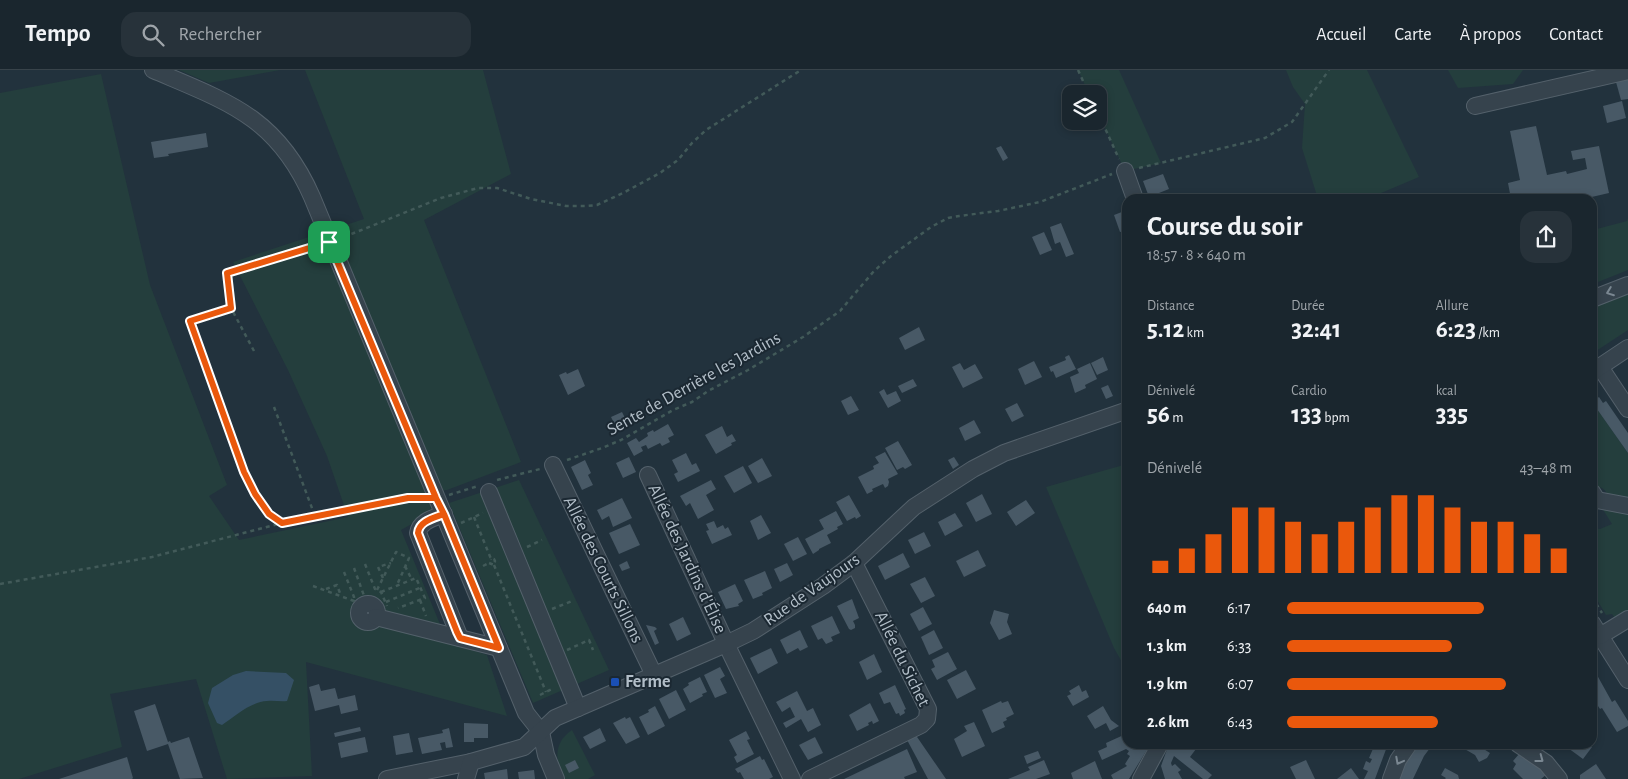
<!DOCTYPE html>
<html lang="fr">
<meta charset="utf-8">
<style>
:root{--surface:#1a262e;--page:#27323a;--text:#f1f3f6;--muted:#9fa5aa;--line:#38434a;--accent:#ea580c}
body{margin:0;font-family:"Alegreya Sans",sans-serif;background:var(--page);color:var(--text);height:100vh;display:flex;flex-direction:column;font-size:19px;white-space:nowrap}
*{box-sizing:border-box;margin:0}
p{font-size:16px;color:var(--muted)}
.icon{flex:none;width:28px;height:28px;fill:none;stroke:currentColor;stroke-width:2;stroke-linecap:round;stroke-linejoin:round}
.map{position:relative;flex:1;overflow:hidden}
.details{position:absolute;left:1122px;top:124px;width:475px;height:555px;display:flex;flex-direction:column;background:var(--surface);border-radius:15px;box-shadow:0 2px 8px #0003,0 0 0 1px var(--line)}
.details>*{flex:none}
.buttons{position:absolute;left:1062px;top:15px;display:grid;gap:10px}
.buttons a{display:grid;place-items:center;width:45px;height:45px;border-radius:10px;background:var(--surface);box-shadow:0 2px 8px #0003,0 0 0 1px var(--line);font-size:25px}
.pin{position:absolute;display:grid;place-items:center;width:42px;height:42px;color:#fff;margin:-21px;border-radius:10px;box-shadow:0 2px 8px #0006}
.round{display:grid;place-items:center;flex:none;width:52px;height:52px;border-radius:15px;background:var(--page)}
.summary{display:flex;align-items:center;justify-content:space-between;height:85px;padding:0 25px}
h1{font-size:28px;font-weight:700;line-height:38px}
.stats{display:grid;grid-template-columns:repeat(3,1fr);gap:8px;height:85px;padding:5px 25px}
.stats div{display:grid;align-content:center}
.stats b{font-size:25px;font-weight:700}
.stats small{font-size:14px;font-weight:400}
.stats p{font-size:14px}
.chart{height:140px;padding:10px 25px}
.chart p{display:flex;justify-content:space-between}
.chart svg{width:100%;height:90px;margin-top:5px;stroke:var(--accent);stroke-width:6}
ul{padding:0 25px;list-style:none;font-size:16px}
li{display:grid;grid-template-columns:80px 60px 1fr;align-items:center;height:38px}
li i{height:12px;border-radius:6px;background:var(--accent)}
header{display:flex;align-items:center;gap:30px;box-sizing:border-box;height:70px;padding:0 25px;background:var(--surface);border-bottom:1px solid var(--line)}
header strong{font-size:24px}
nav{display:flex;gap:28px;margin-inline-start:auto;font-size:18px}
.search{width:350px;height:45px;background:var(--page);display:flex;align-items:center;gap:12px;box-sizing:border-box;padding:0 18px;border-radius:15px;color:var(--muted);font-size:19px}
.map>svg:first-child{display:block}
.green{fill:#243e3d}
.water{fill:#355065}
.building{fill:#485966}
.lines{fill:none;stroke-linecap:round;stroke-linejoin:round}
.minor-casing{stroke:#54616b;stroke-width:18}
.path{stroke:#425a59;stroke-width:2.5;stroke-dasharray:4 4;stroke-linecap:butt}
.minor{stroke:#36434d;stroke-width:16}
.oneway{stroke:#7a8791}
.route-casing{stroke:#fff;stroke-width:10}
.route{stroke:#ea580c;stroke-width:6}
.transit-dot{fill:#1a4fb4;stroke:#1b2832;stroke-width:2}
.labels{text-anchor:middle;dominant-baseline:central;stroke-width:4;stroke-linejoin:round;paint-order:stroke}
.street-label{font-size:18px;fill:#b2bec8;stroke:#1b2832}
.poi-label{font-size:18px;font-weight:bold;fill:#b2bec8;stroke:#1b2832;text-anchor:start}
</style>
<header>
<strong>Tempo</strong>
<div class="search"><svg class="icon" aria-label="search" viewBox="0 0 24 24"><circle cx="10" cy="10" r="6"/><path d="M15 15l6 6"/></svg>Rechercher</div>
<nav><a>Accueil</a><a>Carte</a><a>À propos</a><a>Contact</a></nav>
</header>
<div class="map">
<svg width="1628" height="709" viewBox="0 0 1628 709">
<rect width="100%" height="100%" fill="#22323d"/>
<g class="green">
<path d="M179,0H280L209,13Z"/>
<path d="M305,0H483L511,104L424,150L521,392L447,420L426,422L433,442L401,460L442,559L444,571L487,585L507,646L306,592L312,706L227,709L196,609L110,624L122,677L19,709H0V23L101,4L150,215L227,415L209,426L239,470L348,447L327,386L288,300L233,192L364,149Z"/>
<path d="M1078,0H1119L1161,93L1125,101L1099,45V24H1089Z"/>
<path d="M1286,0H1367L1419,107L1367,129H1318L1302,78L1305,34L1293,17Z"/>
<path d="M1448,0H1523L1513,14L1458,18Z"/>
<path d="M1628,148V200L1593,214V160L1627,151Z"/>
<path d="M1628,222V260L1593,283V236Z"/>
<path d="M1592,338L1597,339L1628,383V431L1608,427C1606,419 1602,417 1594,416L1593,414Z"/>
<path d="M1127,394H1128L1127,601L1114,578L1046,417Z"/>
<path d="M519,410L609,600L533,633L449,433Z"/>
<path d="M1602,438H1628V544L1617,551L1612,544L1606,545L1593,523V458L1600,459L1612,454Z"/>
<path d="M572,660L595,705L588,709H564C555,690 553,673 572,660Z"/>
</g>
<path class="water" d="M246,601L286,603L294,610L287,631C280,632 274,630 267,631C250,632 235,646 222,655L217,653L208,633L212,618L233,605Z"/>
<g class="building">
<path d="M1628,9V29L1621,30L1616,12Z"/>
<path d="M1622,31L1626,48L1607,53L1603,36Z"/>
<path d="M1536,56L1547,105L1566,101L1567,104L1587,99L1585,88L1573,90L1571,81L1599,76L1609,123L1583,129H1511L1508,113L1520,110L1510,61Z"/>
<path d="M206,63L208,77L168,84L169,86L154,88L151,72Z"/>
<path d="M1001,76L1008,88L1003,91L996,78Z"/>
<path d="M1163,104L1169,119L1149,127L1143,111Z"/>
<path d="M1441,123L1442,129H1414V128Z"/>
<path d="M1127,140L1128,160L1120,162L1114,145Z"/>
<path d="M1061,153L1074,184L1066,187L1060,172L1055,174L1050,157Z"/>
<path d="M1044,162L1052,180L1040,185L1032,167Z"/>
<path d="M919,257L925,270L905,280L899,268Z"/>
<path d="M1069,285L1076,299L1056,308L1053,301L1051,302L1049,297L1066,290L1065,287Z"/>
<path d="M1103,287L1108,300L1097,305L1091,293Z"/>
<path d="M1034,291L1042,307L1025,315L1018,299Z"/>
<path d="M960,293L964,300L975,294L983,308L963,318L952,297Z"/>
<path d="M1090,293L1097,309L1085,315L1086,318L1075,323L1070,307L1079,303L1077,299Z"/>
<path d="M578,299L585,316L568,325L559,305L566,302L567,304Z"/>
<path d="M913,309L917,316L902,323L898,316Z"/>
<path d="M1108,315L1113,326L1106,329L1101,318Z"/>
<path d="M884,319L887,325L896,321L901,331L888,338L879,322Z"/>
<path d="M851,326L859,340L848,345L841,331Z"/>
<path d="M1599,327L1603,333L1606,331L1628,363V383L1592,332Z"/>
<path d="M1017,333L1024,346L1012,352L1005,339Z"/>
<path d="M622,342L625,348L614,353L611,347Z"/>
<path d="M974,350L981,363L965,371L959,358Z"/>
<path d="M668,354L674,365L668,368L670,372L662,376L660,373L648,379L646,375L641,377L643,381L634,386L627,373L636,368L639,372L648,366L647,363L653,360L654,362Z"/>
<path d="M722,356L727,367L732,364L736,371L731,373L732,375L716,384L705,365Z"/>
<path d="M898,371L912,395L905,399L903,397L897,400L885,378Z"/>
<path d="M885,382L898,404L888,409L889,412L888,416L885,418L883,414L872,419L873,421L867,424L858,407L874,399L873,396L879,393L875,387Z"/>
<path d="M686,383L692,395L696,393L700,401L678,412L674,404L678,402L672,390Z"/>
<path d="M629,387L636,402L623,408L616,393Z"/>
<path d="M954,387L959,395L953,399L948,390Z"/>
<path d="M762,388L772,406L758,413L748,396Z"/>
<path d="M585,390L591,403L588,405L593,415L582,420L571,397Z"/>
<path d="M743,396L752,413L734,423L724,406Z"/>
<path d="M711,410L716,419L706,425L714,440L698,449L690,433L686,436L680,426Z"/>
<path d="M982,424L992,444L976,452L966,433Z"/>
<path d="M849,425L861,446L856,449L855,447L847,451L836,432Z"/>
<path d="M622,428L632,448L613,457L609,446L602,450L597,440Z"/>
<path d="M1026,430L1035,443L1016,456L1007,442Z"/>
<path d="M836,441L843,454L837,457L838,459L827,465L831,473L819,479V480L813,484L805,469L824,459L819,450Z"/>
<path d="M955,443L963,456L945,466L938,452Z"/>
<path d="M761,445L771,463L758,470L750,451Z"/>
<path d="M714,451L717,458L723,455L725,459L728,457L732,465L712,474L706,461L709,460L706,454Z"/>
<path d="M630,454L640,475L619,484L609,463Z"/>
<path d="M924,462L931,476L915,484L908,470Z"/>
<path d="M798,467L807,484L793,491L784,474Z"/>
<path d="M978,480L986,496L964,507L956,491Z"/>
<path d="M903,483L910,497L885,510L878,496Z"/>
<path d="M627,491L630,498L622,501L619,495Z"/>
<path d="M787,493L793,505L780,512L774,499Z"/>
<path d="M765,501L772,518L762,523L763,525L753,529L744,510Z"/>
<path d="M925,507L935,526L921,533L910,514Z"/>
<path d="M735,514L743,531L738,534L739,536L726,539L718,522Z"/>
<path d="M852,529L859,548L853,551L855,555V558L851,560L849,559L837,536Z"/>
<path d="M923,537L932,554L919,561L910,544Z"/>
<path d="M994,540L1009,544L1007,552L1012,564L999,570L990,553Z"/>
<path d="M832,546L840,563L831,567L833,571L826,574L822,568L818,570L811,556Z"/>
<path d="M683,547L691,564L677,571L669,554Z"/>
<path d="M646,555L655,557L657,559L654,561L659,573L655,575Z"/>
<path d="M800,560L808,577L800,581L798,578L787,584L780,570Z"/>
<path d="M934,560L943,578L929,585L921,567Z"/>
<path d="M771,578L778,593L758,604L750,588Z"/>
<path d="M948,582L957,599L937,610L931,599L935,597L932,590Z"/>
<path d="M874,584L882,602L867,610L859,592Z"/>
<path d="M720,597L725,606L720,609L727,623L715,628L704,605Z"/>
<path d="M966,600L976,619L957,629L947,610Z"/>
<path d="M1597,605L1612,632L1615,630L1628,651V656L1617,662L1602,638L1600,639L1592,627V608Z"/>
<path d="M700,607L707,622L702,624L703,626L690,633L683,619L689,615L688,613Z"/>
<path d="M319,614L321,621L335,618L338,629L355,625L358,640L341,644L339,635L315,641L309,617Z"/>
<path d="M895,615L906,639L904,640L905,643L900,646L899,643L896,644L890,632L884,634L879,623Z"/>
<path d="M1079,615L1082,622L1086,620L1089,627L1073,636L1067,626L1071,624L1069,621Z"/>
<path d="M676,620L686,640L669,649L659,629Z"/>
<path d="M797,621L807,641L813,638L821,655L808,662L801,649L786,658L783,653L795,647L790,637L782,642L776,632Z"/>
<path d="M1001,631L1002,633L1008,631L1014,644L1006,648L1007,650L1003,652L1005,657L992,663L982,640Z"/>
<path d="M870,633L879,651L873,654L872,651L868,653L869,655L857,661L849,645Z"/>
<path d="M155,634L168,672L170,671L171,673L189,667L203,708L180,709L168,674L147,681L134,641Z"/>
<path d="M655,636L665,656L648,665L639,647L649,642L648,640Z"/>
<path d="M1103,636L1111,650L1119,656L1110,661L1106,653L1095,659L1087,646Z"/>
<path d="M625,647L626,649L630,647L640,667L626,674L613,653Z"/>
<path d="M974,652L985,676L962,687L954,669L967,661L964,656Z"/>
<path d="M464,653L488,654V668H474V672H464Z"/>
<path d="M360,657L361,661L335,667L334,663Z"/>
<path d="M449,658L453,677L446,678L445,672L440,673L442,680L422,684L418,668L443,663L442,660Z"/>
<path d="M600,658L606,671L590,679L583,667Z"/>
<path d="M746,661L750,669L747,670L754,684L737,693L734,687L737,685L729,670Z"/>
<path d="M409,663L413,682L396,685L393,666Z"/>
<path d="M1128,663V674L1139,675L1143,674L1148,678L1129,709H1113L1111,705L1127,696L1125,694L1130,686L1127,684L1129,681L1126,679L1102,690L1098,681L1107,677L1106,673Z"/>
<path d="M915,664L946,709H928L906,668Z"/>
<path d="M365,667L368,682L341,688L338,673Z"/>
<path d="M815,667L823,683L808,690L799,675Z"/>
<path d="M1169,674H1189L1196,679L1190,687L1212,705L1208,709H1203L1174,686L1171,693L1172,696L1175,694L1181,700L1178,702L1182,709H1165L1161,696Z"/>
<path d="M1375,674H1388L1375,709H1364L1368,701L1363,699L1366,691L1370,693L1372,689L1369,688Z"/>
<path d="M1415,674H1433L1424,686L1413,709H1398Z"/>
<path d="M1456,674H1484L1482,678L1490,683L1487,688L1479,692L1475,685Z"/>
<path d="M1571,674H1588L1592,677L1583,689L1568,678Z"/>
<path d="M907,679L917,702L904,707L905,709H844Z"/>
<path d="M1038,681L1041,688L1027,694L1024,686Z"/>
<path d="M1519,684L1528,691L1530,690L1547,704L1541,709H1523L1513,699L1516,694L1513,691Z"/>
<path d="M760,686L762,690L764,689L773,707L769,709H744L740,702L738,703L735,699Z"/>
<path d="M127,687L133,708L132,709H59Z"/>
<path d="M575,690L579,698L569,703L565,695Z"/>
<path d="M1044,690L1050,704L1036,709H1008L1030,700L1028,697Z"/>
<path d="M1306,690L1315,709H1296L1290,697Z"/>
<path d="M1095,691L1102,709H1073L1071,703Z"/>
<path d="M1596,694L1606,709H1580V705Z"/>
<path d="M1351,698L1359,709H1337Z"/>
<path d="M1445,698L1458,705L1459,709H1445L1446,708L1441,705Z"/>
<path d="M507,699L508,709H485L484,703Z"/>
<path d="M534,700L535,709H519L518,702Z"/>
</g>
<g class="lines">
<defs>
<g id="minor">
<path d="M153,0C228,32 277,47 312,127L526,643L541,662L546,685L556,709"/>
<path d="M1475,36L1628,1"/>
<path d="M1125,101L1135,129"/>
<path d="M1592,229L1628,215"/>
<path d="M1600,297L1628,339"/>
<path d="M1592,302L1628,278"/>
<path d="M553,395L654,605"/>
<path d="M648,405L731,584L792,709"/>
<path d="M489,422L578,638"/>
<path d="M1592,422L1597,430L1628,436"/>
<path d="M444,444C434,448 420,451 418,463L460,568"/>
<circle cx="368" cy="543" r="9"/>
<path d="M376,547L499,578"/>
<path d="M1592,553L1628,610"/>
<path d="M1600,566L1628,549"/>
<path d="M1518,674L1546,693L1559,709"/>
<path d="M387,709L471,692L524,677L555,648L726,574L753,561L823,516L854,493L914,437L973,399L1004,383L1128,340"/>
<path d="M466,709L471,692"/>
<path d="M810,709L921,655L927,649L928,639L854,493"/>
<path d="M1141,709L1160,674"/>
<path d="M1391,709L1398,690L1409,674"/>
</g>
</defs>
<use href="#minor" class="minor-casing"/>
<g class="path">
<path d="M1078,0L1089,24"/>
<path d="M1099,45L1119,89"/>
<path d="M1139,98L1265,68L1292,52L1329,0"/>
<path d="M344,167L441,128L478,118H497L531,129L566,136H587L597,135L623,123L660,103L678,90L692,73L706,60L801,0"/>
<path d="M231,238L189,251L244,402C255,423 262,439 282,453"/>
<path d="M254,281L231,238L227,203L317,176"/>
<path d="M274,337L315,446"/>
<path d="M567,390L602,378L621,370L673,340L692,332L708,321L748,300L803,267L840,241L874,201L891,186L931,157L948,148L959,146L998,141L1040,132L1112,104"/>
<path d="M497,410L540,399"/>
<path d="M449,425L478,416"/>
<path d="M474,447L491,489H494L495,491L494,495L489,493L491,489"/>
<path d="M461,453L483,443"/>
<path d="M527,477L542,470"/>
<path d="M365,494L375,519L381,522L387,536"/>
<path d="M494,495L546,622"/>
<path d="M405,496L412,510"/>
<path d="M483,496L489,493"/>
<path d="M354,498L367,534"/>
<path d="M344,502L354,527V531"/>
<path d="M383,508L378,497L391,493"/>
<path d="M0,514L152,487L282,453L391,431L408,428H422"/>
<path d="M313,516L354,531L353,538L358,541"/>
<path d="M326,519L337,515L341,526"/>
<path d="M377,520L396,482L409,488L397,515"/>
<path d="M381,522L416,508L425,528L398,538"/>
<path d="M1592,527L1602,543"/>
<path d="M420,530L426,546"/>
<path d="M386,532L422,517"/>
<path d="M552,539L572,531"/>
<path d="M567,580L589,570L593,580"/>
<path d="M540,625L554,618"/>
</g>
<use href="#minor" class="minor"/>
</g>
<defs><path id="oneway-chevron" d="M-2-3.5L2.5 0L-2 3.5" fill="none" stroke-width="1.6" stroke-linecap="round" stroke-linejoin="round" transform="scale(1.25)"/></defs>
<g class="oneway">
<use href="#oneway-chevron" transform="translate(1610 222) rotate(159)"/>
<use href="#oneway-chevron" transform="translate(1540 689) rotate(37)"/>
<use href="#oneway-chevron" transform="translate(1399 691) rotate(118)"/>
</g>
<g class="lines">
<defs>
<path id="route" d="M329,172L227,203L231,238L190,251L244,402L255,424L269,444L282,453L408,428H436L444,444C434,448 419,451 418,463L457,562L460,568L499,578L444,444L436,428L329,172"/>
</defs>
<use href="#route" class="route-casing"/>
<use href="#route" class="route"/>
</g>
<rect class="transit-dot" x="610" y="607" width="10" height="10" rx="2.5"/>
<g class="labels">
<g class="street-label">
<text transform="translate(694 314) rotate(-29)">Sente de Derrière les Jardins</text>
<text transform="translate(687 489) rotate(65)">Allée des Jardins d'Élise</text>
<text transform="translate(603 500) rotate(64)">Allée des Courts Sillons</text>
<text transform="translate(812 520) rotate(-35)">Rue de Vaujours</text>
<text transform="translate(902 589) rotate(64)">Allée du Sichet</text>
</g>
<g class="poi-label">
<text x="625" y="612">Ferme</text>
</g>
</g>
</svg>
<div class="buttons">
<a><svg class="icon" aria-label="layers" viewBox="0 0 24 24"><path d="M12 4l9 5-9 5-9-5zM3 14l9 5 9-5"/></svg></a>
</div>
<div class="pin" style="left:329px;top:172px;background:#1e9e55"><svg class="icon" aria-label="arrive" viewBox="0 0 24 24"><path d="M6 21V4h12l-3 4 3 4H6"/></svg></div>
<section class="details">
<div class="summary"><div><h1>Course du soir</h1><p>18:57 · 8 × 640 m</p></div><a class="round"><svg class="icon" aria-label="share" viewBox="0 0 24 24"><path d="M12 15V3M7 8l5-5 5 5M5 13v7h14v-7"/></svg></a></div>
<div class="stats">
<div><p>Distance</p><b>5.12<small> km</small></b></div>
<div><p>Durée</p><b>32:41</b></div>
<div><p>Allure</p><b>6:23<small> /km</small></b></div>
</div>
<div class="stats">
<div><p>Dénivelé</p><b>56<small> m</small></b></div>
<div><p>Cardio</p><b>133<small> bpm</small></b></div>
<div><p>kcal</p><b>335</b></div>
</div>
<div class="chart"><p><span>Dénivelé</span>43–48 m</p>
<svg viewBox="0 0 160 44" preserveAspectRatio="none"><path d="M5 44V38M15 44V32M25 44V25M35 44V12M45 44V12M55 44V19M65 44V25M75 44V19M85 44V12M95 44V6M105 44V6M115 44V12M125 44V19M135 44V19M145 44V25M155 44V32"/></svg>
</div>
<ul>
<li><b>640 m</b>6:17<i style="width:69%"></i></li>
<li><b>1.3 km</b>6:33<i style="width:58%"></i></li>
<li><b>1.9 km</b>6:07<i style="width:77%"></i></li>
<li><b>2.6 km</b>6:43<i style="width:53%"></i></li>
</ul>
</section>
</div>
